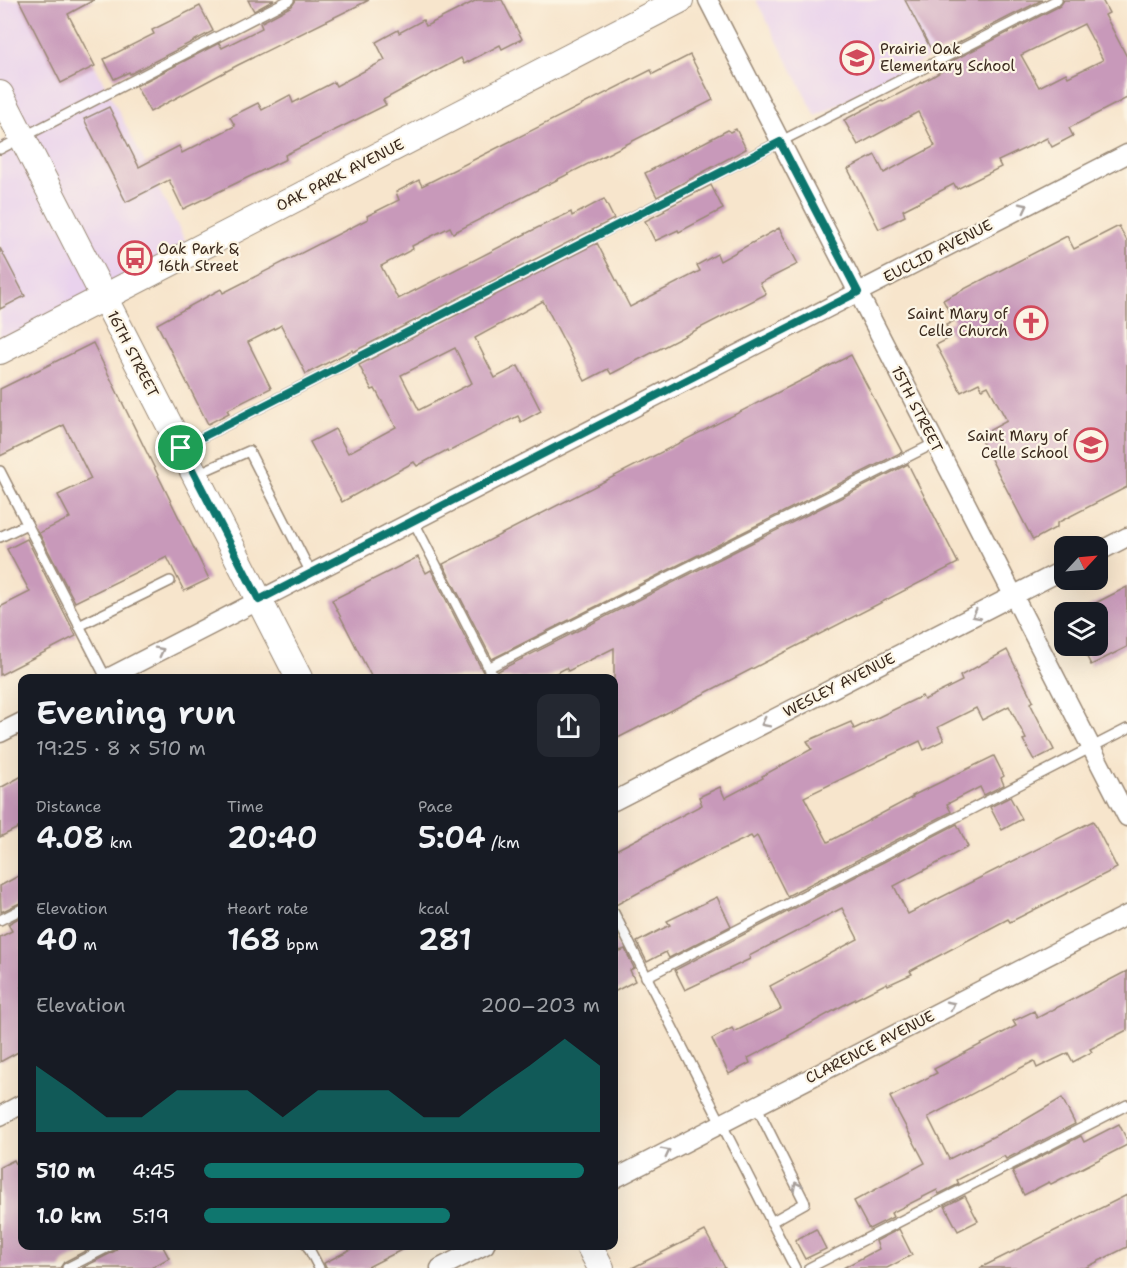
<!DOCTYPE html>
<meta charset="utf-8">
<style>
:root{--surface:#171b24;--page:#242831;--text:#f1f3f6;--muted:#9ea1a6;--accent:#0f766e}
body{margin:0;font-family:"Shantell Sans",sans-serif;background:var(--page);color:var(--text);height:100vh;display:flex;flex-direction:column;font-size:22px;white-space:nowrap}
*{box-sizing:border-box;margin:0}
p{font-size:20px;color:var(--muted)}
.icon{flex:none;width:33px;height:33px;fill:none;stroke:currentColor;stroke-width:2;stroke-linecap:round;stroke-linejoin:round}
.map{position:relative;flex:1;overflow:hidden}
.panel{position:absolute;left:18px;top:674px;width:600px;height:576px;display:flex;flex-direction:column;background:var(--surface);border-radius:12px;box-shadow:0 6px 24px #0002}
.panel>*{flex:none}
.needle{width:39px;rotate:64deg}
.tools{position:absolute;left:1054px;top:536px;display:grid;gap:12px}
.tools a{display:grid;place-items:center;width:54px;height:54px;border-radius:12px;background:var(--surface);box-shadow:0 6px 24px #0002;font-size:30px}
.pin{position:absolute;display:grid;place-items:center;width:51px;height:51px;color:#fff;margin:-26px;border:3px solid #fff;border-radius:50%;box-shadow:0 2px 6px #0007}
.round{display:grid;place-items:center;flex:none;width:63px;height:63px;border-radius:12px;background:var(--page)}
.overview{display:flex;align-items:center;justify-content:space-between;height:102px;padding:0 18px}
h1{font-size:33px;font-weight:600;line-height:45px}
.stats{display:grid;grid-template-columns:repeat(3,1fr);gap:9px;height:102px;padding:6px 18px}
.stats div{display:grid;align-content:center}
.stats b{font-size:30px;font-weight:600}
.stats small{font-size:16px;font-weight:400}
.stats p{font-size:16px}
.chart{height:168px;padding:12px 18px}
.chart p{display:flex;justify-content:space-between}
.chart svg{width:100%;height:108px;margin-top:6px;fill:var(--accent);opacity:.7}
ul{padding:0 18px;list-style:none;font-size:20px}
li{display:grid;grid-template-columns:96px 72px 1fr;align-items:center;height:45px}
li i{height:15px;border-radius:8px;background:var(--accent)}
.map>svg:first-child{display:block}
.built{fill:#e9d2ed}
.building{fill:#c899ba;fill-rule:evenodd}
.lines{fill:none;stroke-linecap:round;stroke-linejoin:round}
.lane-casing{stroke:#998875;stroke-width:12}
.street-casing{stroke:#998875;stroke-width:21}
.secondary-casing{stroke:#998875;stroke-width:28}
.lane{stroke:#fff;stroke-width:9}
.street{stroke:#fff;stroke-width:18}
.secondary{stroke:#fff;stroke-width:26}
.oneway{stroke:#a79f9a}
.route-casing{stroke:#fff;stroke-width:12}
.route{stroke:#0f766e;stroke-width:8}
.labels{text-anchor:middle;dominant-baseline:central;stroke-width:4.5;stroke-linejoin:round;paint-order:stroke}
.poi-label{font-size:15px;fill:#3b2a1e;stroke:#fcf5e5;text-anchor:start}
.street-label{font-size:15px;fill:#3b2a1e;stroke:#fcf5e5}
</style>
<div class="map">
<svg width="1127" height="1268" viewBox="0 0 1127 1268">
<rect width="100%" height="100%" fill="#fcf5e5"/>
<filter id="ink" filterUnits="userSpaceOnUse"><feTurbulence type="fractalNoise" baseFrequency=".0167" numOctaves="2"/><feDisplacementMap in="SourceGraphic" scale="12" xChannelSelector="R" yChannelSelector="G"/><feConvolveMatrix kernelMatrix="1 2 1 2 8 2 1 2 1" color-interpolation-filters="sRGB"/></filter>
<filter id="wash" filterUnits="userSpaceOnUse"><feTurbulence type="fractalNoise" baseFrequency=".008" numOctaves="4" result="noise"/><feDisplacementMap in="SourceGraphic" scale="24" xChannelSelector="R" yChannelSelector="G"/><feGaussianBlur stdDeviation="1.35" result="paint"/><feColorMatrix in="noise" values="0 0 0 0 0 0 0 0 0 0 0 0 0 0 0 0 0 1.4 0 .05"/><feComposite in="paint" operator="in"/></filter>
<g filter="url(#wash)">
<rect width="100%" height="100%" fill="#f7e5cc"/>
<g class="built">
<path d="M0,0H61L189,248L0,345V144L16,135L0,103Z"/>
<path d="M756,0H1040L816,116Z"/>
</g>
<g id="blocks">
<g class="building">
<path d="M19,0H94L68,14L95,66L61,83Z"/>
<path d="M248,0H274L254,11Z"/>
<path d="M296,0H369L238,65L150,112L136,86L219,43L222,48L262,28L260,23L292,6Z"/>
<path d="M477,0H502L522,39L502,49L500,45L464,64L461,58L383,100L386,105L285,155L286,159L183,209L169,180L126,202L84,119L109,107L139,167L179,146L182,153L235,126L230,117L258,103L262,110L290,95L293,103L334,82L336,86L385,60L376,42L398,30L399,33L423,20L426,26Z"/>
<path d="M905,0H1042L934,55Z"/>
<path d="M1064,0H1102L1109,13L1105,15L1127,57V98L1069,128L1073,136L1052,147L1047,138L998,161L1001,167L957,189L954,184L903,210L905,216L879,229L848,169L875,155L884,173L935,146L918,112L858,145L844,120L882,100L883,102L932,77L942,71L940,67L1060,6ZM1084,24L1103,60L1068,77L1066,73L1039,87L1021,55Z"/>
<path d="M200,6L213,31L130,74L129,72L114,79L104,59L154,34L152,30Z"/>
<path d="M690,55L713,100L453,233L450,227L412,246L413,249L381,266L398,299L537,228L571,212L572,216L604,199L614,219L353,352L352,350L306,374L281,325L278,327L248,342L271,388L227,410L229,413L208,424L157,324L221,289L223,293L368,219L367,216L399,200L396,192L419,180L422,186L651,70L653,74Z"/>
<path d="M736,129L746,149L657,197L645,173L728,130L730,132Z"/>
<path d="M711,185L723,209L679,232L678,230L655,241L645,221L665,211L664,209Z"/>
<path d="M1119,226L1127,241V487L1057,523V527L1033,540L979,436L1007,421L988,386L982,389L979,383L961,392L936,345L952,337L946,325L954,321L943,300L1067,236L1074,249Z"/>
<path d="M779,228L798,264L760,283L766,294L611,374L608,369L585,381L543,301L475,338L495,378L518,366L541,411L521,422L518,416L448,452L447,450L417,466L414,462L342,502L310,442L335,429L348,453L396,427L375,389L372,390L359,365L597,243L630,307L700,271L697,265L717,254L720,261ZM455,348L472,383L419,410L401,375Z"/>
<path d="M0,248L25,296L0,309Z"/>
<path d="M93,343L209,579L184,591L167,557L75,602L39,533L70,518L58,495L91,479L64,425L0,456V389Z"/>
<path d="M851,355L902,452L492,659L443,564Z"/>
<path d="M908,464L958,563L614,740V648L568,671L566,668L547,678H501L498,671Z"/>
<path d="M27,539L76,636L0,675V607L30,592L7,549Z"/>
<path d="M418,557L426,573L431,570L486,678H372L332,600Z"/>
<path d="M1127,587V647L1091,665L1081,645H1098V612H1078Z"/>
<path d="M1007,650L1033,701L1030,703L1054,750L1034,760L1023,740L1026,739L1009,706L982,720L976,708L938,727L944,740L924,750L920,741L804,797L828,842L913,797L912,796L994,756L1004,776L1001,778L1004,785L984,795L980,787L947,804L951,812L787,896L757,836L753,839L751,836L699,860L614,906V851L702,805L699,797L720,787L725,798L763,778L762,776L812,749L807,741L851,722L854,729L922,696L924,700L962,681L960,676Z"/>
<path d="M22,776V826L0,837V788Z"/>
<path d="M1010,797L1022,819L1002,830L990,807Z"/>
<path d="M1093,821L1117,868L1010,922L1008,919L910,971L912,974L888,985L887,983L844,1005L788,1036L789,1037L748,1058L750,1063L729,1074L712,1039L732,1028L734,1032L781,1009L770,986L858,939L842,908L749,956L750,959L685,990L675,970L957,824L968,847L894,886L908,914Z"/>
<path d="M22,874V902L1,912L0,886Z"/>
<path d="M717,897L731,926L669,958L666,952L647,962L637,942L670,925L667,921Z"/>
<path d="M22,916V1050L0,1062V937L12,931L8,924Z"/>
<path d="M614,939L620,951L625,949L634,968L630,970L635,981L614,992Z"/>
<path d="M1127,971V1030L1090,1049L1092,1052L1073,1062L1068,1053L1037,1068L1034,1061L928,1117L949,1159L1018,1124L1062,1098L1075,1124L1006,1159L1004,1156L957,1180L959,1184L939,1194L937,1190L891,1213L893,1217L869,1229L854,1201L925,1163L890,1097L937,1073L934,1069L1016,1026L1013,1021L1034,1011L1037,1018Z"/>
<path d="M1119,1124L1127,1140V1145L1051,1184L1049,1182L1024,1195L1012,1171L1081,1136L1084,1142Z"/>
<path d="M14,1160L22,1175V1245H97L64,1262L60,1268H0V1167Z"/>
<path d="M1127,1195V1247L1085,1268H980Z"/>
<path d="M965,1196L978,1221L958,1231L945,1206Z"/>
<path d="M816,1229L826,1249L805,1259L795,1240Z"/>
<path d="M899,1229L912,1255L887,1268H843L879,1249L876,1241Z"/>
<path d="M705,1231L725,1268H632Z"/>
<path d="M119,1245H162L169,1258L151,1268H82L115,1251Z"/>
<path d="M359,1245H411L366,1268H326L324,1263Z"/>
</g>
</g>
</g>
<g filter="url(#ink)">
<use href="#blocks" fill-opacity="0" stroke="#998875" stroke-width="1.5"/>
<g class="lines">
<defs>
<g id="lane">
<path d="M0,149L289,0"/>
<path d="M183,447L1057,0"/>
<path d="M0,471L106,678"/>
<path d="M197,474L249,451L311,573"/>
<path d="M414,522L494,678"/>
<path d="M0,537L27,524"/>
<path d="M79,626L170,581"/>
<path d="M488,668L935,443"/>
<path d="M614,913L795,1268"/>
<path d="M0,920L22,909"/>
<path d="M646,977L1127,729"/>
<path d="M756,1105L805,1203L771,1222"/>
<path d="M307,1245L319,1268"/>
<path d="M67,1268L112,1245"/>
<path d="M809,1268L1127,1105"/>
</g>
<g id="street">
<path d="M708,0L1127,817"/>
<path d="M1098,552L1127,537"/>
<path d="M108,678L1127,154"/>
<path d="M0,733L22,722"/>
<path d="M614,801L1065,569"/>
<path d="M0,1116L22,1104"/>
<path d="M614,1179L1127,915"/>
<path d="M440,1268L485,1245"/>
</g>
<g id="secondary">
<path d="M0,94L299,678"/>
<path d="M0,351L680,0"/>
<path d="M589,1245L601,1268"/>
</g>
</defs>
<use href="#lane" class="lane-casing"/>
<use href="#street" class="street-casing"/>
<use href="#secondary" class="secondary-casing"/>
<use href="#lane" class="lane"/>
<use href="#street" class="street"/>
<use href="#secondary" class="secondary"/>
</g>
<defs><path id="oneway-chevron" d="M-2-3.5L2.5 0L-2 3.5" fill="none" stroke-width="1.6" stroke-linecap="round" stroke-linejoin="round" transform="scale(1.5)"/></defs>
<g class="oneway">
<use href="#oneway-chevron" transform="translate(1024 207) rotate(-27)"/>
<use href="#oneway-chevron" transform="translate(976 615) rotate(153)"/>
<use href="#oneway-chevron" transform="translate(160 651) rotate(-27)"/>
<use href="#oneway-chevron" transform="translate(765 723) rotate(153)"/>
<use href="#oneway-chevron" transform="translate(951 1005) rotate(-27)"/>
<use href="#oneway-chevron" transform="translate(666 1152) rotate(-27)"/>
<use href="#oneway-chevron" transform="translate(797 1186) rotate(-117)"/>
</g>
</g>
<g class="lines" filter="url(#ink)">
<defs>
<path id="route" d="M780,142L858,292L259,600L181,448Z"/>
</defs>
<use href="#route" class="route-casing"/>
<use href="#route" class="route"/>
</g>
<defs>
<symbol id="school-ring" viewBox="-11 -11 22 22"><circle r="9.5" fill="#fcf5e5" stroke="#d1495b" stroke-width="1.5"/><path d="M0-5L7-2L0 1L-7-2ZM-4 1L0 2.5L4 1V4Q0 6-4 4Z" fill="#d1495b"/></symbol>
<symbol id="bus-ring" viewBox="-11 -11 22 22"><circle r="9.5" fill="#fcf5e5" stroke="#d1495b" stroke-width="1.5"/><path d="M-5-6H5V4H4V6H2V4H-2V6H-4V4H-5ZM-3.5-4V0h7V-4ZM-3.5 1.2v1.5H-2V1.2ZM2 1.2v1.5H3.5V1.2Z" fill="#d1495b"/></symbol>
<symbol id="church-ring" viewBox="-11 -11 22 22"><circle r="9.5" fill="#fcf5e5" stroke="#d1495b" stroke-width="1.5"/><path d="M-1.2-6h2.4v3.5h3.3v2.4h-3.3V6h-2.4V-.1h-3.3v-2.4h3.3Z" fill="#d1495b"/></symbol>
</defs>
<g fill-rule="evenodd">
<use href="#school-ring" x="838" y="39" width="38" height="38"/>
<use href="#bus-ring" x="116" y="239" width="38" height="38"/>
<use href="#church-ring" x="1012" y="304" width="38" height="38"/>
<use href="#school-ring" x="1072" y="426" width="38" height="38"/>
</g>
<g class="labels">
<g class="poi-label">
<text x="880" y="49">Prairie Oak<tspan x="880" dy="17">Elementary School</tspan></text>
<text x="158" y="249">Oak Park &amp;<tspan x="158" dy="17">16th Street</tspan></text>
<text x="1008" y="314" text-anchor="end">Saint Mary of<tspan x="1008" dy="17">Celle Church</tspan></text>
<text x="1068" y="436" text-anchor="end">Saint Mary of<tspan x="1068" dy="17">Celle School</tspan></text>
</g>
<g class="street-label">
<text transform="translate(340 175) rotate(-27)">OAK PARK AVENUE</text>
<text transform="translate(938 251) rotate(-27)">EUCLID AVENUE</text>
<text transform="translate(133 354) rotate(63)">16TH STREET</text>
<text transform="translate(917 409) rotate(63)">15TH STREET</text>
<text transform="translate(839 685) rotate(-27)">WESLEY AVENUE</text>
<text transform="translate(870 1047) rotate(-27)">CLARENCE AVENUE</text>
</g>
</g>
</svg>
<div class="tools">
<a><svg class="needle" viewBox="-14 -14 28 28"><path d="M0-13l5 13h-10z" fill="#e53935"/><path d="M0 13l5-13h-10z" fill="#9ea1a6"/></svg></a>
<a><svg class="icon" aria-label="layers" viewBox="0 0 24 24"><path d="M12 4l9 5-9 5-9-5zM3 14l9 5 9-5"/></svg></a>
</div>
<div class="pin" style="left:181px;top:448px;background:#1e9e55"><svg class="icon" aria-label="arrive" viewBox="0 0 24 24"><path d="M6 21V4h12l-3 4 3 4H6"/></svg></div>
<section class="panel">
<div class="overview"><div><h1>Evening run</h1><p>19:25 · 8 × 510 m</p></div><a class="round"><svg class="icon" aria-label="share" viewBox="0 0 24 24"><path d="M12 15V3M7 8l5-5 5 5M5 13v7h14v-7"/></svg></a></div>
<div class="stats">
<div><p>Distance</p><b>4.08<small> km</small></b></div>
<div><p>Time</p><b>20:40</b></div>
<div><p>Pace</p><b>5:04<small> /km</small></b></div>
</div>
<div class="stats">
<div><p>Elevation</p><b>40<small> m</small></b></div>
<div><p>Heart rate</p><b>168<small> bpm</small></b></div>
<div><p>kcal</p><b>281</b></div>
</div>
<div class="chart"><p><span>Elevation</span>200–203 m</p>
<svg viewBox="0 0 160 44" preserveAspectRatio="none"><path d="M0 44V17L10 27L20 38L30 38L40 27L50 27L60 27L70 38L80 27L90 27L100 27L110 38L120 38L130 27L140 17L150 6L160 17V44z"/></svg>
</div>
<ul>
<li><b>510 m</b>4:45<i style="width:96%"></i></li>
<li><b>1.0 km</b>5:19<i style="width:62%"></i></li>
</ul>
</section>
</div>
